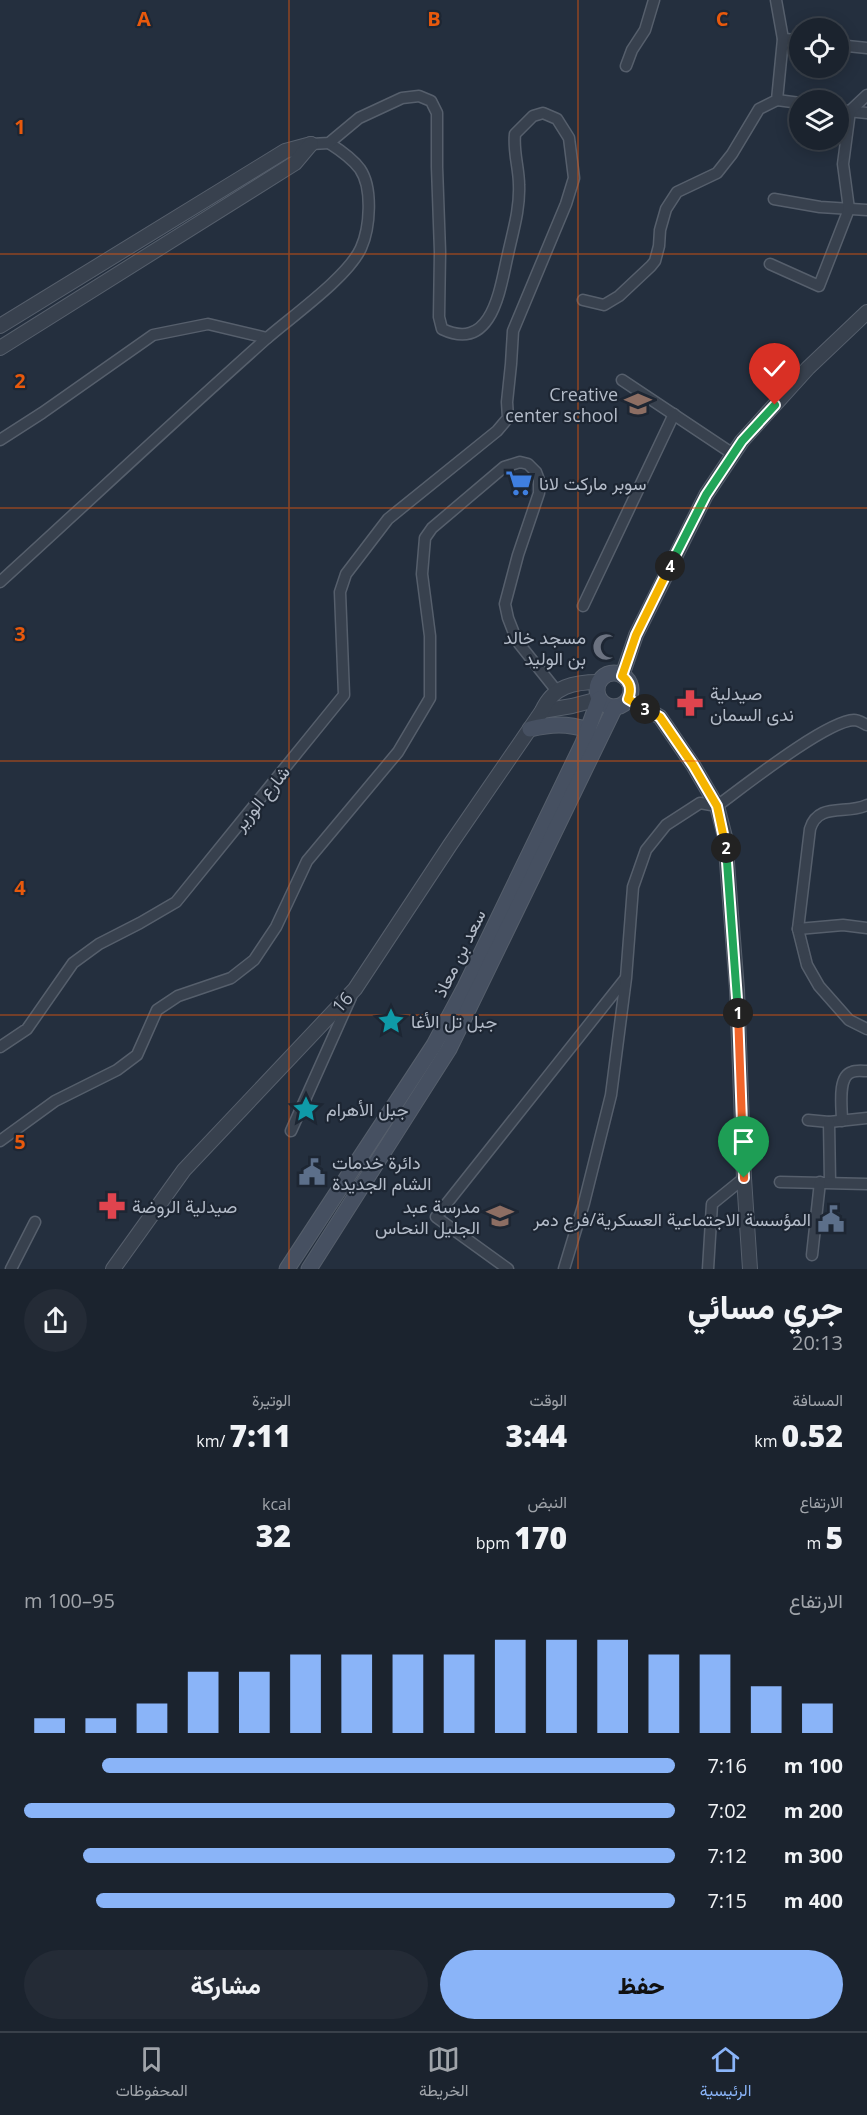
<!DOCTYPE html>
<html lang="ar">
<meta charset="utf-8">
<style>
:root{--surface:#1b232e;--page:#242b36;--text:#f1f3f6;--muted:#a0a4aa;--line:#39404a;--accent:#8ab4f8}
body{margin:0;font-family:"Open Sans",Vazirmatn,sans-serif;background:var(--page);color:var(--text);direction:rtl;height:100vh;display:flex;flex-direction:column;font-size:22px;white-space:nowrap}
*{box-sizing:border-box;margin:0}
p{font-size:20px;color:var(--muted)}
.icon{flex:none;width:33px;height:33px;fill:none;stroke:currentColor;stroke-width:2;stroke-linecap:round;stroke-linejoin:round}
.map{position:relative;height:1269px;overflow:hidden;direction:ltr}
.drawer{display:flex;flex-direction:column;background:var(--surface);flex:1}
.drawer>*{flex:none}
.fabs{position:absolute;left:789px;top:18px;display:grid;gap:12px}
.fabs a{display:grid;place-items:center;width:60px;height:60px;border-radius:50%;background:var(--surface);box-shadow:0 3px 15px #0003,0 0 0 2px var(--line);font-size:30px}
.pin{position:absolute;display:grid;place-items:center;width:51px;height:51px;color:#fff;margin:-62px -26px;border-radius:50% 50% 50% 0;rotate:-45deg;box-shadow:0 0 6px #0007}
.pin .icon{rotate:45deg}
.km{position:absolute;width:30px;height:30px;margin:-15px;border-radius:50%;background:#222;color:#fff;font-size:16px;line-height:30px;text-align:center}
.round{display:grid;place-items:center;flex:none;width:63px;height:63px;border-radius:32px;background:var(--page)}
.headline{display:flex;align-items:center;justify-content:space-between;height:102px;padding:0 24px}
h1{font-size:33px;font-weight:800;line-height:45px}
.stats{display:grid;grid-template-columns:repeat(3,1fr);gap:9px;height:102px;padding:6px 24px}
.stats div{display:grid;align-content:center}
.stats b{font-size:30px;font-weight:800}
.stats small{font-size:16px;font-weight:400}
.stats p{font-size:16px}
.chart{height:168px;padding:12px 24px}
.chart p{display:flex;justify-content:space-between}
.chart svg{width:100%;height:108px;margin-top:6px;stroke:var(--accent);stroke-width:6}
.cta{display:flex;gap:12px;margin-top:auto;padding:12px 24px}
.cta a{flex:1;height:69px;border-radius:36px;background:var(--accent);color:#111;font-size:24px;font-weight:800;line-height:69px;text-align:center}
.cta a+a{background:var(--page);color:var(--text)}
ul{padding:0 24px;list-style:none;font-size:20px}
li{display:grid;grid-template-columns:96px 72px 1fr;align-items:center;height:45px}
li i{height:15px;border-radius:8px;background:var(--accent)}
.tab-bar{display:flex;justify-content:space-around;align-items:center;height:84px;border-top:2px solid var(--line);background:var(--surface);font-size:16px;color:var(--muted)}
.tab-bar a{display:grid;justify-items:center;gap:3px}
.tab-bar .on{color:var(--accent)}
.map>svg:first-child{display:block}
.lines{fill:none;stroke-linecap:round;stroke-linejoin:round}
.minor-casing{stroke:#565f6c;stroke-width:13}
.tertiary-casing{stroke:#565f6c;stroke-width:16}
.secondary-casing{stroke:#565f6c;stroke-width:17}
.minor{stroke:#38414e;stroke-width:10}
.tertiary{stroke:#38414e;stroke-width:14}
.secondary{stroke:#465061;stroke-width:15}
.split-1-casing{stroke:#fff;stroke-width:12}
.split-2-casing{stroke:#fff;stroke-width:12}
.split-3-casing{stroke:#fff;stroke-width:12}
.split-4-casing{stroke:#fff;stroke-width:12}
.split-5-casing{stroke:#fff;stroke-width:12}
.split-1{stroke:#f0652b;stroke-width:8}
.split-2{stroke:#22a559;stroke-width:8}
.split-3{stroke:#f5b400;stroke-width:8}
.split-4{stroke:#f5b400;stroke-width:8}
.split-5{stroke:#22a559;stroke-width:8}
.grid{fill:none;stroke:#e8590c;stroke-width:1.5;stroke-opacity:0.55}
.labels{text-anchor:middle;dominant-baseline:central;stroke-width:4.5;stroke-linejoin:round;paint-order:stroke}
.poi-label{font-size:18px;fill:#b4bcc9;stroke:#1d2633;text-anchor:start}
.street-label{font-size:18px;fill:#b4bcc9;stroke:#1d2633}
.grid-label{font-size:20px;text-anchor:middle;font-weight:bold;fill:#e8590c;stroke:#1d2633;stroke-width:4.5;stroke-linejoin:round;paint-order:stroke}
</style>
<div class="map">
<svg width="867" height="1269" viewBox="0 0 867 1269">
<rect width="100%" height="100%" fill="#242f3e"/>
<g class="lines">
<defs>
<g id="minor">
<path d="M783,39L800,40"/>
<path d="M838,45L867,48"/>
<path d="M626,66L632,50L645,30L654,0"/>
<path d="M777,100L800,103"/>
<path d="M838,110L867,113"/>
<path d="M774,199L820,207L867,210"/>
<path d="M770,264L819,286L849,209L843,164L850,111L867,95"/>
<path d="M583,300L604,305L619,296L651,266L655,261L659,246L660,230L666,209L677,192L717,173L732,154L759,109L777,100L783,39L776,0"/>
<path d="M622,380L733,454"/>
<path d="M0,440L42,413L153,335L208,324L267,338"/>
<path d="M0,582C89,501 176,419 266,339C291,317 348,277 361,248C370,228 373,188 360,169C352,158 340,150 329,143"/>
<path d="M583,606L674,414"/>
<path d="M867,805C846,815 818,802 810,829L798,929L807,965L819,986L849,1020L867,1029"/>
<path d="M798,929L843,925L867,928"/>
<path d="M0,1047L27,1029L73,963L99,944L140,923L176,902L344,695L340,592L346,574L388,519L497,431L508,418L507,402L511,364L513,331L566,204L574,178L569,138L557,119L543,113L533,116L515,134C513,152 519,168 519,185C520,209 513,231 508,254C500,288 493,353 442,329L439,317L440,252L437,167V113L431,101L419,96L402,98L359,118L329,143L311,144"/>
<path d="M808,1120L829,1122L867,1118"/>
<path d="M842,1121C842,1108 837,1076 852,1072C856,1070 863,1071 867,1071"/>
<path d="M829,1122L830,1182"/>
<path d="M291,1131L351,997"/>
<path d="M0,1141L55,1101L117,1070L137,1055L157,1010L178,996L231,978L254,960L276,927L307,861L398,752L430,698V636L422,574L425,538L432,528L504,467L520,462L528,464L536,472L539,480V493L518,555L505,604L508,618L517,641L556,690"/>
<path d="M780,1182L867,1184"/>
<path d="M812,1255L820,1182"/>
<path d="M11,1269L35,1222"/>
<path d="M508,1269L436,1217L625,979"/>
<path d="M564,1269L584,1203L611,1095L626,978L633,887L646,850L666,825L700,803L717,806C743,787 826,721 854,720C858,720 863,723 867,725"/>
<path d="M708,1269L712,1204L744,1178"/>
</g>
<g id="tertiary">
<path d="M0,326L285,151L311,144"/>
<path d="M0,348L295,163L311,144"/>
<path d="M622,676L636,635L706,495L742,441L808,368L867,312"/>
<path d="M629,699L660,717L693,765L717,806L725,837L737,990L744,1178L750,1269"/>
<path d="M542,711L572,706L599,699"/>
<path d="M113,1269L184,1170L355,989L450,845L542,711C553,686 574,682 599,682"/>
</g>
<g id="secondary">
<circle cx="614" cy="690" r="17"/>
<path d="M530,729C551,724 567,723 588,730"/>
<path d="M287,1269L434,1045L465,987L583,743L599,699"/>
<path d="M309,1269L449,1049L615,707"/>
</g>
</defs>
<use href="#minor" class="minor-casing"/>
<use href="#tertiary" class="tertiary-casing"/>
<use href="#secondary" class="secondary-casing"/>
<use href="#minor" class="minor"/>
<use href="#tertiary" class="tertiary"/>
<use href="#secondary" class="secondary"/>
</g>
<g class="lines">
<defs>
<path id="split-1" d="M738,1013L744,1178"/>
<path id="split-2" d="M726,848L738,1013"/>
<path id="split-3" d="M645,709L660,717L693,765L717,806L726,848"/>
<path id="split-4" d="M645,709L628,699C632,689 630,682 622,676L636,635L670,566"/>
<path id="split-5" d="M670,566L706,495L742,441L775,405"/>
</defs>
<use href="#split-1" class="split-1-casing"/>
<use href="#split-2" class="split-2-casing"/>
<use href="#split-3" class="split-3-casing"/>
<use href="#split-4" class="split-4-casing"/>
<use href="#split-5" class="split-5-casing"/>
<use href="#split-1" class="split-1"/>
<use href="#split-2" class="split-2"/>
<use href="#split-3" class="split-3"/>
<use href="#split-4" class="split-4"/>
<use href="#split-5" class="split-5"/>
</g>
<path class="grid" d="M289,0V1269M578,0V1269M0,254H867M0,508H867M0,761H867M0,1015H867"/>
<defs>
<symbol id="school-bare" viewBox="-9 -9 18 18"><path d="M0-5L7-2L0 1L-7-2ZM-4 1L0 2.5L4 1V4Q0 6-4 4Z" fill="#8d6e63" stroke="#1d2633" stroke-width="2.5" paint-order="stroke"/></symbol>
<symbol id="supermarket-bare" viewBox="-9 -9 18 18"><path d="M-6-5.5h2.5l.6 2H6L4.5 2H-2.5L-4.4-4H-6ZM-1.5 3.2a1.3 1.3 0 1 0 .1 0ZM3 3.2a1.3 1.3 0 1 0 .1 0Z" fill="#3f7fe0" stroke="#1d2633" stroke-width="2.5" paint-order="stroke"/></symbol>
<symbol id="mosque-bare" viewBox="-9 -9 18 18"><path d="M3.5-4.9A6 6 0 1 0 3.5 4.9A5 5 0 1 1 3.5-4.9Z" fill="#6b7280" stroke="#1d2633" stroke-width="2.5" paint-order="stroke"/></symbol>
<symbol id="pharmacy-bare" viewBox="-9 -9 18 18"><path d="M-2-6h4v4h4v4h-4v4h-4v-4h-4v-4h4Z" fill="#e0444e" stroke="#1d2633" stroke-width="2.5" paint-order="stroke"/></symbol>
<symbol id="sight-bare" viewBox="-9 -9 18 18"><path d="M0-6L1.8-2.2L6-1.7L2.9 1.2L3.7 5.4L0 3.3L-3.7 5.4L-2.9 1.2L-6-1.7L-1.8-2.2Z" fill="#0f9aa8" stroke="#1d2633" stroke-width="2.5" paint-order="stroke"/></symbol>
<symbol id="civic-bare" viewBox="-9 -9 18 18"><path d="M-.6-6.5H3V-4.5H.6V-3L4-1V1h2V6H-6V1h2V-1L-.6-3ZM-1.2 2.5V6h2.4V2.5Z" fill="#5c6f8a" stroke="#1d2633" stroke-width="2.5" paint-order="stroke"/></symbol>
</defs>
<g fill-rule="evenodd">
<use href="#school-bare" x="619" y="385" width="38" height="38"/>
<use href="#supermarket-bare" x="500" y="464" width="38" height="38"/>
<use href="#mosque-bare" x="587" y="628" width="38" height="38"/>
<use href="#pharmacy-bare" x="671" y="684" width="38" height="38"/>
<use href="#sight-bare" x="372" y="1002" width="38" height="38"/>
<use href="#sight-bare" x="287" y="1090" width="38" height="38"/>
<use href="#civic-bare" x="293" y="1153" width="38" height="38"/>
<use href="#pharmacy-bare" x="93" y="1187" width="38" height="38"/>
<use href="#school-bare" x="481" y="1197" width="38" height="38"/>
<use href="#civic-bare" x="812" y="1200" width="38" height="38"/>
</g>
<g class="labels">
<g class="poi-label">
<text x="618" y="394" text-anchor="end">Creative<tspan x="618" dy="21">center school</tspan></text>
<text x="539" y="483">سوبر ماركت لانا</text>
<text x="586" y="637" text-anchor="end">مسجد خالد<tspan x="586" dy="21">بن الوليد</tspan></text>
<text x="710" y="693">صيدلية<tspan x="710" dy="21">ندى السمان</tspan></text>
<text x="411" y="1021">جبل تل الأغا</text>
<text x="326" y="1109">جبل الأهرام</text>
<text x="332" y="1162">دائرة خدمات<tspan x="332" dy="21">الشام الجديدة</tspan></text>
<text x="132" y="1206">صيدلية الروضة</text>
<text x="480" y="1206" text-anchor="end">مدرسة عبد<tspan x="480" dy="21">الجليل النحاس</tspan></text>
<text x="811" y="1219" text-anchor="end">المؤسسة الاجتماعية العسكرية/فرع دمر</text>
</g>
<g class="street-label">
<text transform="translate(261 798) rotate(-51)">شارع الوزير</text>
<text transform="translate(459 953) rotate(-64)">سعد بن معاذ</text>
<text transform="translate(342 1002) rotate(-48)">16</text>
</g>
</g>
<g class="grid-label">
<text x="144" y="26">A</text>
<text x="434" y="26">B</text>
<text x="722" y="26">C</text>
<text x="20" y="134">1</text>
<text x="20" y="388">2</text>
<text x="20" y="641">3</text>
<text x="20" y="895">4</text>
<text x="20" y="1149">5</text>
</g>
</svg>
<div class="fabs">
<a><svg class="icon" aria-label="locate" viewBox="0 0 24 24"><circle cx="12" cy="12" r="6"/><path d="M12 2v4M12 18v4M2 12h4M18 12h4"/></svg></a>
<a><svg class="icon" aria-label="layers" viewBox="0 0 24 24"><path d="M12 4l9 5-9 5-9-5zM3 14l9 5 9-5"/></svg></a>
</div>
<div class="pin" style="left:744px;top:1178px;background:#1e9e55"><svg class="icon" aria-label="arrive" viewBox="0 0 24 24"><path d="M6 21V4h12l-3 4 3 4H6"/></svg></div>
<div class="pin" style="left:775px;top:405px;background:#d93025"><svg class="icon" aria-label="check" viewBox="0 0 24 24"><path d="M5 12l5 5 9-10"/></svg></div>
<b class="km" style="left:738px;top:1013px">1</b>
<b class="km" style="left:726px;top:848px">2</b>
<b class="km" style="left:645px;top:709px">3</b>
<b class="km" style="left:670px;top:566px">4</b>
</div>
<section class="drawer">
<div class="headline"><div><h1>جري مسائي</h1><p>20:13</p></div><a class="round"><svg class="icon" aria-label="share" viewBox="0 0 24 24"><path d="M12 15V3M7 8l5-5 5 5M5 13v7h14v-7"/></svg></a></div>
<div class="stats">
<div><p>المسافة</p><b>0.52<small> km</small></b></div>
<div><p>الوقت</p><b>3:44</b></div>
<div><p>الوتيرة</p><b>7:11<small> /km</small></b></div>
</div>
<div class="stats">
<div><p>الارتفاع</p><b>5<small> m</small></b></div>
<div><p>النبض</p><b>170<small> bpm</small></b></div>
<div><p>kcal</p><b>32</b></div>
</div>
<div class="chart"><p><span>الارتفاع</span>95–100 m</p>
<svg viewBox="0 0 160 44" preserveAspectRatio="none"><path d="M5 44V38M15 44V38M25 44V32M35 44V19M45 44V19M55 44V12M65 44V12M75 44V12M85 44V12M95 44V6M105 44V6M115 44V6M125 44V12M135 44V12M145 44V25M155 44V32"/></svg>
</div>
<ul>
<li><b>100 m</b>7:16<i style="width:88%"></i></li>
<li><b>200 m</b>7:02<i style="width:100%"></i></li>
<li><b>300 m</b>7:12<i style="width:91%"></i></li>
<li><b>400 m</b>7:15<i style="width:89%"></i></li>
</ul>
<div class="cta"><a>حفظ</a><a>مشاركة</a></div>
</section>
<nav class="tab-bar">
<a class="on"><svg class="icon" aria-label="home" viewBox="0 0 24 24"><path d="M3 11l9-7 9 7M6 9v11h12V9"/></svg>الرئيسية</a>
<a><svg class="icon" aria-label="map" viewBox="0 0 24 24"><path d="M3 6l6-2 6 2 6-2v14l-6 2-6-2-6 2zM9 4v14M15 6v14"/></svg>الخريطة</a>
<a><svg class="icon" aria-label="saved" viewBox="0 0 24 24"><path d="M7 4h10v16l-5-4-5 4z"/></svg>المحفوظات</a>
</nav>
